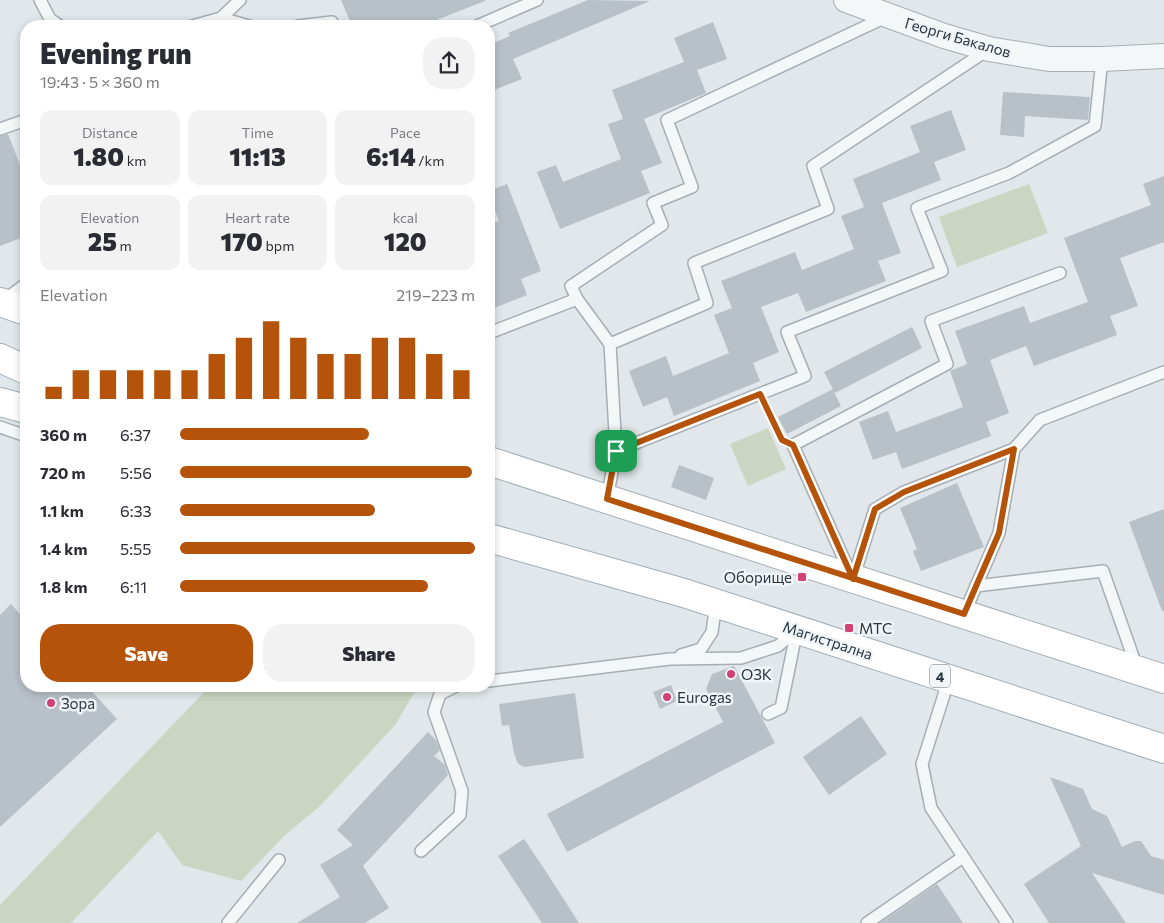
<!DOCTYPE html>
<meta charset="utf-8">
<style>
:root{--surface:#fff;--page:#f2f2f3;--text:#2b2b33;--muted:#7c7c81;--accent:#b45309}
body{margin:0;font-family:Commissioner,sans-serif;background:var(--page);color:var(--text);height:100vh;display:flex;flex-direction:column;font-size:19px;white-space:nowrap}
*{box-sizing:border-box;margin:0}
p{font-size:16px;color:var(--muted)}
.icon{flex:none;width:28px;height:28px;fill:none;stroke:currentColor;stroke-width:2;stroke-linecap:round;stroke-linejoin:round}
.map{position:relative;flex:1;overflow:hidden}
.drawer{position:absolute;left:20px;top:20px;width:475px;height:672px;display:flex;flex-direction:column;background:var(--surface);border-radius:20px;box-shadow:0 2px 8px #0003}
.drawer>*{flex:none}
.pin{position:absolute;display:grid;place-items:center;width:42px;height:42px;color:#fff;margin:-21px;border-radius:10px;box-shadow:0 2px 8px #0006}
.round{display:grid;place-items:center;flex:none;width:52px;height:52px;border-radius:20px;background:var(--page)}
.overview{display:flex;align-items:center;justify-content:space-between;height:85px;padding:0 20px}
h1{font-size:28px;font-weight:800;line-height:38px}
.figures{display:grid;grid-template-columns:repeat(3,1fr);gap:8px;height:85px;padding:5px 20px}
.figures div{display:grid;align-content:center;border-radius:12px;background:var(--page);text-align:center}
.figures b{font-size:25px;font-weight:800}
.figures small{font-size:14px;font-weight:400}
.figures p{font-size:14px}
.chart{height:140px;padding:10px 20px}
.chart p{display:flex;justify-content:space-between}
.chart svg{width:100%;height:90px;margin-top:5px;stroke:var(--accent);stroke-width:6}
.button{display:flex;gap:10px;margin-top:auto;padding:10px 20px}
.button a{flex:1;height:58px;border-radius:20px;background:var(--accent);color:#fff;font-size:20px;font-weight:800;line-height:58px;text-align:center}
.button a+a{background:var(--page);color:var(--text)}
ul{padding:0 20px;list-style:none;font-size:16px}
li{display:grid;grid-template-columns:80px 60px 1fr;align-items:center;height:38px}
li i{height:12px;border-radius:6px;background:var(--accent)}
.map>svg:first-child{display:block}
.green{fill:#cad5c2}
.building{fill:#b8c1c8}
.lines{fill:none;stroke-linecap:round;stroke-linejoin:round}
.lane-casing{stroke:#a6afb5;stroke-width:14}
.street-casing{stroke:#a6afb5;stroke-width:26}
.secondary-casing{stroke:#a6afb5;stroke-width:30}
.primary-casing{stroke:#a0adb7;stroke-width:30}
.path{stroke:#bfc5c9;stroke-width:3;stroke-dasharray:4 4;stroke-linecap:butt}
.lane{stroke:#f4f7f8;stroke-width:11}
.street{stroke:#f4f7f8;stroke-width:24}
.secondary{stroke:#fff;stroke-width:28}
.primary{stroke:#fff;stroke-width:28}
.route-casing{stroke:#fff;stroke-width:10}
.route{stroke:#b45309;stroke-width:6}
.poi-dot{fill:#d34275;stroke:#f1f5f8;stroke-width:2}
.labels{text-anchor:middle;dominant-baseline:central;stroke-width:5;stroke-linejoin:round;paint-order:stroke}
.shield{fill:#f1f5f8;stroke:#657079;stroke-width:1}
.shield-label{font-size:14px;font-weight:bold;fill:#293743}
.street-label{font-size:15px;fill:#293743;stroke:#f1f5f8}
.poi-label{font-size:15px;fill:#293743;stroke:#f1f5f8;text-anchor:start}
</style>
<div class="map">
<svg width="1164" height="923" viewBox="0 0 1164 923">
<rect width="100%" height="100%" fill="#e1e7ea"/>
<g class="green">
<path d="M1029,184L1048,233L957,267L939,217Z"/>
<path d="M768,428L786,469L748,486L730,444Z"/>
<path d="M210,686H416L414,693L395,725L320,806L285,835L241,881L182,865L158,831L71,923H0V905Z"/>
</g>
<g class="building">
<path d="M341,0H485V1L421,26H352Z"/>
<path d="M588,0L650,1L513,59L522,79L489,92V45L510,36L508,33Z"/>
<path d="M713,22L727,59L697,70L706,93L644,119L662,163L641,171L650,193L560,229L537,172L556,165L563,182L621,159L608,124L623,119L612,90L684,62L674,38Z"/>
<path d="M1003,92L1090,97L1088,120L1025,116L1024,137L1000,135Z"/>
<path d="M951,110L966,150L934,162L941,180L882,203L901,253L878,261L886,281L806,312L798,293L761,307L779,352L753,363L760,381L674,416L667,397L643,407L629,371L666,356L673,376L729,353L714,315L732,308L721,281L795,252L802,270L854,249L841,216L864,207L853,179L920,152L910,126Z"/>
<path d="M8,134L22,170L26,168V236L0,246V136Z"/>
<path d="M1164,176V242L1120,258L1138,306L1110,316L1117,335L1034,366L1026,346L990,360L1009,413L986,422L991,436L902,469L896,452L873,460L859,422L888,411L896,432L963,407L950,371L967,364L955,331L1024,306L1030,323L1088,302L1064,238L1151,205L1143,184Z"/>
<path d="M507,184L541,271L521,279L527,295L489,310V225L499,221L489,195V191Z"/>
<path d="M912,327L922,348L835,393L834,392L841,406L787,434L778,417L833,389L824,372Z"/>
<path d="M679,465L714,478L706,500L671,487Z"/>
<path d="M957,483L984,547L921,571L913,551L917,549L900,508Z"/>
<path d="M1164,509V611H1162L1129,522Z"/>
<path d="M11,604L26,621V686H87L117,719L0,827V615Z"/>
<path d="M734,666L775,743L567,852L547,814L723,722L706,689L712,674Z"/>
<path d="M671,685L677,701L660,709L653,692Z"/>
<path d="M575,693L584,758L525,767L520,765L517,762L514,753L509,725L502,726L499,704Z"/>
<path d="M861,716L887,754L829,795L803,757Z"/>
<path d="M428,732L436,740L440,750L434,756L445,765L448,775L363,866L389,908L365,923H297L340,897L320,865L353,845L337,830Z"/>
<path d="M1050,777L1083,789L1092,809L1107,816L1122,847L1135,841H1141L1151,856L1164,860V895L1092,873L1126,923H1049L1024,884L1081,846Z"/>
<path d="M524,839L545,870L579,923H542L498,856Z"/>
<path d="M937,884L963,923H880Z"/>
</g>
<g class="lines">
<defs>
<g id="lane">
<path d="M40,0L50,19L60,26"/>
<path d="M221,18L249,26"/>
<path d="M192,26L221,18L240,0"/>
<path d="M298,26L332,22L334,26"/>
<path d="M477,26L537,0"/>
<path d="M0,129L26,120"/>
<path d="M577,299L610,344"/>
<path d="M3,301L26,284"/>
<path d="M489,333L577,299L571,286L662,225L653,203L692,187L667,120L888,16"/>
<path d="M0,427L26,436"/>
<path d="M616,451L610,344L707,303L694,263L828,209L813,166L989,49"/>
<path d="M607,499L616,451L805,376L787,332L942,271L917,208L1009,173L1095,126L1102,59"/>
<path d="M851,575L793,445L947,364L931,321L1060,273"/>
<path d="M853,579L875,509L904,492L1014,449"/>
<path d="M976,586L1103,571L1137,668"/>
<path d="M964,614L999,533L1014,449L1040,420L1164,372"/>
<path d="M681,655L701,649L712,632L716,603"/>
<path d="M949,679L922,764L931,808L1007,923"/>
<path d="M489,681L670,659L741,658L778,646L795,631"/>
<path d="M768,714L781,708L797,629"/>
<path d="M421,851L460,815L462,791L434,712L440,694L456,686"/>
<path d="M228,923L279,860"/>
<path d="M867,923L963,857"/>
</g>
<path id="street" d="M846,0L944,36L989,49L1049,59H1102L1164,56"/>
<g id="secondary">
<path d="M0,302L26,311"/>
<path d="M489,461L1164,679"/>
</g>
<g id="primary">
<path d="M0,358L26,370"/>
<path d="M0,402L26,409"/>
<path d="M489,538L684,593L1164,749"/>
</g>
</defs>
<use href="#lane" class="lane-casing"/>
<use href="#street" class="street-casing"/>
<use href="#secondary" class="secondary-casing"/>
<use href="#primary" class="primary-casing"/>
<path class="path" d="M767,408L780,436"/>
<use href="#lane" class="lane"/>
<use href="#street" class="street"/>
<use href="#secondary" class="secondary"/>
<use href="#primary" class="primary"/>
</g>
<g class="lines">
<defs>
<path id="route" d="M616,451L607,499L964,614L999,533L1014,449L904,492L875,509L853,579L793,445L782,440L760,394L616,451"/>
</defs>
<use href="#route" class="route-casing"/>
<use href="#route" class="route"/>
</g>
<g class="poi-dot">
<rect x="797" y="572" width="10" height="10" rx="2.5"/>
<rect x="844" y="623" width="10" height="10" rx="2.5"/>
<circle cx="731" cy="674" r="5"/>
<circle cx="667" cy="697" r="5"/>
<circle cx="51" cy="703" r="5"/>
</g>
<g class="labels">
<rect class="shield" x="930" y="664.5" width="20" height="23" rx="4"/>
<g class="shield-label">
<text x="940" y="676">4</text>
</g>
<g class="street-label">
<text transform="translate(958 37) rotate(16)">Георги Бакалов</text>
<text transform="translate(828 640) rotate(18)">Магистрална</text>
</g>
<g class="poi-label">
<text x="792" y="577" text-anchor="end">Оборище</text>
<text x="859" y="628">МТС</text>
<text x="741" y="674">ОЗК</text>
<text x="677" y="697">Eurogas</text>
<text x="61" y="703">Зора</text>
</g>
</g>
</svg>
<div class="pin" style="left:616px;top:451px;background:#1e9e55"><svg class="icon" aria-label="arrive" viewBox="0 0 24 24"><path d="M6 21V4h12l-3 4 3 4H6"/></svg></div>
<section class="drawer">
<div class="overview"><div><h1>Evening run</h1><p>19:43 · 5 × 360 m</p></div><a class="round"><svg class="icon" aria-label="share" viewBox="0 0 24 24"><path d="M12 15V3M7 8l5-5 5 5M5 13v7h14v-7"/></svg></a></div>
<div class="figures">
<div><p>Distance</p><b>1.80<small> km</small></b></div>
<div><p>Time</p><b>11:13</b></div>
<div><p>Pace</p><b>6:14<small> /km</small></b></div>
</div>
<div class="figures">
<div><p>Elevation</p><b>25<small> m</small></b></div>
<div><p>Heart rate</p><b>170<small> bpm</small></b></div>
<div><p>kcal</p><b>120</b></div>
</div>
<div class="chart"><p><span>Elevation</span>219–223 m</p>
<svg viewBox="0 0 160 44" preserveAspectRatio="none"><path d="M5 44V38M15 44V30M25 44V30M35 44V30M45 44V30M55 44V30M65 44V22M75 44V14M85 44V6M95 44V14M105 44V22M115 44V22M125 44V14M135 44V14M145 44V22M155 44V30"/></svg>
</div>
<ul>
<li><b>360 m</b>6:37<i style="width:64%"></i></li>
<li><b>720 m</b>5:56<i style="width:99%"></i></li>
<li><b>1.1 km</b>6:33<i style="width:66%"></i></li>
<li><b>1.4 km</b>5:55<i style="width:100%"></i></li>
<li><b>1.8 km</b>6:11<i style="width:84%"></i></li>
</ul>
<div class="button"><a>Save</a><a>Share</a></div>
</section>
</div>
